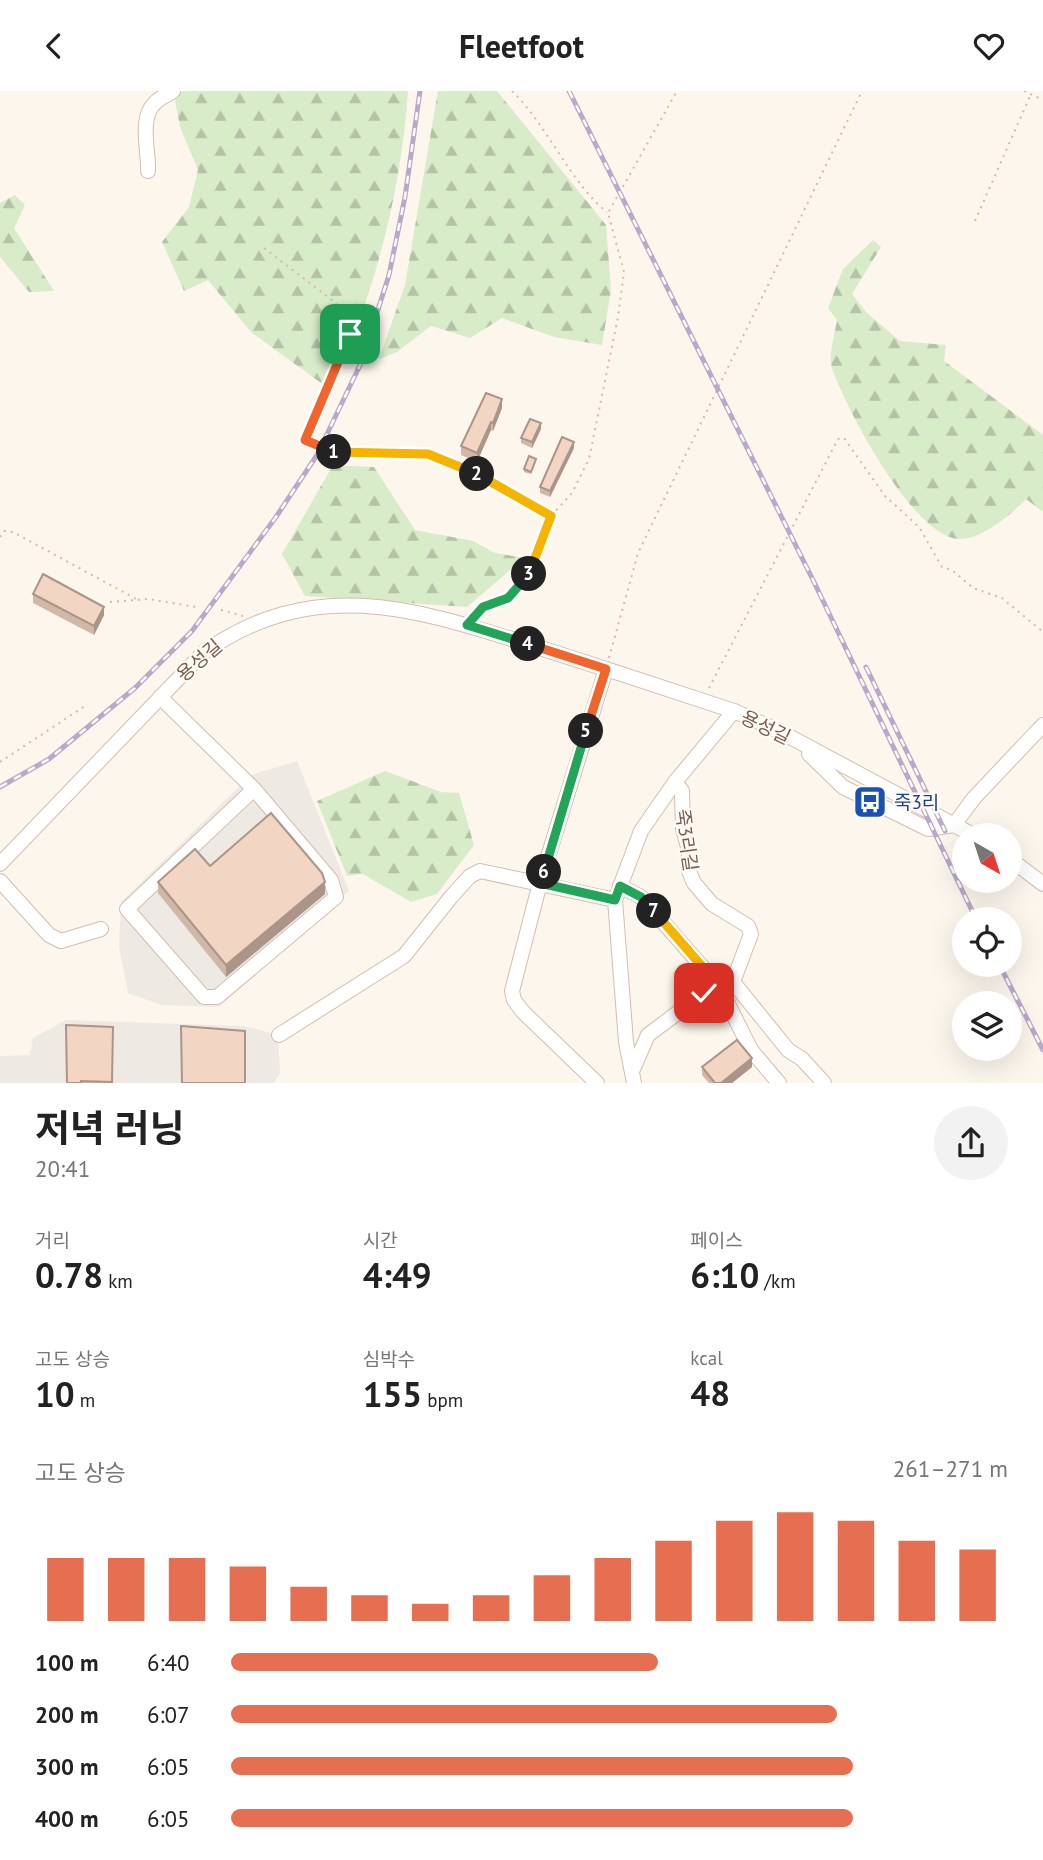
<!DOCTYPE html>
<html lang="ko">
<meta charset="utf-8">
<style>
:root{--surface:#fff;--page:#f2f2f2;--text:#222;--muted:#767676;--accent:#e76f51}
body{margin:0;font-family:"PT Sans","Noto Sans KR",sans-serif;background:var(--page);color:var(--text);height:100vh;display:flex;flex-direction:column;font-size:26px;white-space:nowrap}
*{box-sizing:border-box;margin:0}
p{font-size:23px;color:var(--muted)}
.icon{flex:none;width:38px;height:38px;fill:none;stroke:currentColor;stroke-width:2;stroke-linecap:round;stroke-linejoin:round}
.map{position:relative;height:992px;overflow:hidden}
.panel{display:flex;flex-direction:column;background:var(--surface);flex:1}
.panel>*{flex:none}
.needle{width:46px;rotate:141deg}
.fabs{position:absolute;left:952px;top:732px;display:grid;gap:14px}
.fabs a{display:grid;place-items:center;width:70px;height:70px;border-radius:50%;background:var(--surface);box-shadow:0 7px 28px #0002;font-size:35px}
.pin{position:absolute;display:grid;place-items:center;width:60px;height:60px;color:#fff;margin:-30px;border-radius:14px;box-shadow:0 4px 10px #0006}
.km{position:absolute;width:35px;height:35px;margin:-18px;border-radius:50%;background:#222;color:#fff;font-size:19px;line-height:35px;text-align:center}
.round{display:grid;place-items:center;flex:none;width:74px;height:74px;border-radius:37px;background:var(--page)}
.head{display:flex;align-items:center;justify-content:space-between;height:119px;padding:0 35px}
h1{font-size:38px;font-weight:700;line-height:52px}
.figures{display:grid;grid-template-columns:repeat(3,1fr);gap:10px;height:119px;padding:7px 35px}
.figures div{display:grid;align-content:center}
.figures b{font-size:35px;font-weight:700}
.figures small{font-size:19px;font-weight:400}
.figures p{font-size:19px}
.chart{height:196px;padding:14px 35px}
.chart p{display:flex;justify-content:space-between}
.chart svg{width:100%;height:126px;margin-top:7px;stroke:var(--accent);stroke-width:6}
ul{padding:0 35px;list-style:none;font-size:23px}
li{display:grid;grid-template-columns:112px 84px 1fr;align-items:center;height:52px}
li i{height:18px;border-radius:9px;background:var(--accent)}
header{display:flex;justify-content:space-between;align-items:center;height:91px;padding:0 35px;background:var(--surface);font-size:32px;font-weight:700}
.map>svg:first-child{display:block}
.industrial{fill:#efe9e4}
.forest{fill:url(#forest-firs)}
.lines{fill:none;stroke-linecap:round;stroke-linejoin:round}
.minor-casing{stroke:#d1beb0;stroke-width:16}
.path{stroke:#d9b8a5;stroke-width:2;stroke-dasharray:2 5;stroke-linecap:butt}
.minor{stroke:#fff;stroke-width:14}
.rail-casing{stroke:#b9a8c9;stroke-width:5}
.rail{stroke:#fffaf3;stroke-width:2.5;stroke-dasharray:8;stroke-linecap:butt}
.wall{fill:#d1b7a8}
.shaded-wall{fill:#aa9588}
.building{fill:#f3d5c3;stroke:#aa9588;stroke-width:2}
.split-1-casing{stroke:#fff;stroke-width:14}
.split-2-casing{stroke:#fff;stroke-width:14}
.split-3-casing{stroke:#fff;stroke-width:14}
.split-4-casing{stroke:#fff;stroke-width:14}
.split-5-casing{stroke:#fff;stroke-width:14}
.split-6-casing{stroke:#fff;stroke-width:14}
.split-7-casing{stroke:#fff;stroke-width:14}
.split-8-casing{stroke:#fff;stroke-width:14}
.split-1{stroke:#f0652b;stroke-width:9}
.split-2{stroke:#f5b400;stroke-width:9}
.split-3{stroke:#f5b400;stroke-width:9}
.split-4{stroke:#22a559;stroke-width:9}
.split-5{stroke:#f0652b;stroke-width:9}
.split-6{stroke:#22a559;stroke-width:9}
.split-7{stroke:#22a559;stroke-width:9}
.split-8{stroke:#f5b400;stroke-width:9}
.labels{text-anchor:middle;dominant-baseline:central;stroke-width:5;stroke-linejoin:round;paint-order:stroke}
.street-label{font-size:19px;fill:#7a5c4d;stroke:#fffaf3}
.transit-label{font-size:19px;fill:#164399;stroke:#fffaf3;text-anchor:start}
</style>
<header><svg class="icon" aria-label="back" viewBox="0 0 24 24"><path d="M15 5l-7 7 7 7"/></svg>Fleetfoot<svg class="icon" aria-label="heart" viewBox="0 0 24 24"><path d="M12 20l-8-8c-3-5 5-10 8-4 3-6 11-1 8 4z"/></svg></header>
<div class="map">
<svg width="1043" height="992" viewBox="0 0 1043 992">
<defs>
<pattern id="forest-firs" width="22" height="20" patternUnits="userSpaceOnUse" patternTransform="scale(1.75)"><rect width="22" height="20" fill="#d8ecc9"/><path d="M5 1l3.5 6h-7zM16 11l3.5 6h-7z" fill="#b4c2a5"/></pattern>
</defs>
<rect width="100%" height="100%" fill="#fdf6ec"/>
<g class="industrial">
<path d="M297,670L349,800L219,916L161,914L128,902L119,856L121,811L251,684Z"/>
<path d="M66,929L244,935L271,942L278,950L280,982L274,992H0V965L30,964L33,947Z"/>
</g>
<g class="forest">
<path d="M182,0H408C403,75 386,156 360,227C352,249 334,272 321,292L251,241L208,189L184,200L162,151L189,116L198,79L180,36L175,9Z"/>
<path d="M438,0H497L606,134L611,199L602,254L554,246L502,227L470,247L431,235L397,261L379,268L405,194Z"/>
<path d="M15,104L25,114L14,137L54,200L29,201L0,166V112Z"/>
<path d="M873,149L881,156L852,203L867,222L900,250L946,254L944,270L1043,344V421L1026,408C1012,423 981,449 959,448C914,447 845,316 832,277C828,264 835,243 837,229L828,217L843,178Z"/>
<path d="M333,374L374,376L415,439L473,450L495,462L524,467L467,516L305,505L282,463Z"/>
<path d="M385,680L441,701L459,702L474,754L437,803L411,811L363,783L347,785L317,710Z"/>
</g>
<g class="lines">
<defs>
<g id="minor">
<path d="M148,80C149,61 139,28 154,13C158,7 168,4 173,0"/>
<path d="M160,606L254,698L127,818L204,906H217L336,806L331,789L254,698"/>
<path d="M809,663L843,696L928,738L954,734L974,707L1043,634"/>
<path d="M1010,768L1043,793"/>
<path d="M0,773L203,562C315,483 416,518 537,556C603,577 668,598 734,620L781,641L973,744"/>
<path d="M0,790L49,844L61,850L101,838"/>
<path d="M620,795L641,806L719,895L751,959L779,992"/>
<path d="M733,891L788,959L802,968L824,992"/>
<path d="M279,944L404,865L451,806L470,785L480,780L615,809"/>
<path d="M633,978L648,944L704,902L733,891L751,843L748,835L712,813L694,792L689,780V760L683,738L682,700L675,691"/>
<path d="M597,992L523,921L514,909L512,900L540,792L606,578"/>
<path d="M634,992L626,951L615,809L641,740L675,691L734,620"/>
</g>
</defs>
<use href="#minor" class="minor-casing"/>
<g class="path">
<path d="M512,0C548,35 571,93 607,121"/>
<path d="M1024,0L1043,9"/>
<path d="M975,130L1031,3"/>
<path d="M264,157L336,212L350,243L305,349L339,362L428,363L501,394L551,425L572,402L589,368L618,226L624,181L608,122L677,0"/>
<path d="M0,446L4,440L13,441L138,509"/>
<path d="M110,511L148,508L196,516"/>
<path d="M221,519L243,525"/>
<path d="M476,525C486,514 498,513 510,505C534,489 540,452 550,426"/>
<path d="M609,567L638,462L862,0"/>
<path d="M709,597L838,348L844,347L885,405L919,436L942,476L952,479L973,497L1002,507L1043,541"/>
<path d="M0,671L85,615"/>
</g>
<use href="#minor" class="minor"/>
<defs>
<g id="rail">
<path d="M569,0L813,489L976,828"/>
<path d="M866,576L945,740"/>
<path d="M0,696L49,668L135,597L192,540L276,426L317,364L361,272L389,184L405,106L420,0"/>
<path d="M999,873L1043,959"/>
</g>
</defs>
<use href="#rail" class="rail-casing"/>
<use href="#rail" class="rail"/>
</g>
<g class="wall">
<path d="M502,317L493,340L491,339L477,371L461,364V355Z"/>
<path d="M541,338L532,357L521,352V347Z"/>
<path d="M574,357L550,406L540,402V396Z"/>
<path d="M536,371L531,383L524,381V378Z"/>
<path d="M33,503L104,524L94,544L33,512Z"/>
<path d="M210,775L325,803L226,886L158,802V791Z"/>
<path d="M113,936L112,992H66Z"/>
<path d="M702,976H752L732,992H709L702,984Z"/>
</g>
<g class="shaded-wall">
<path d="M502,308V317L493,340V332Z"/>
<path d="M491,331V339L477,371V362Z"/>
<path d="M541,332V338L532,357V351Z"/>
<path d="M574,351V357L550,406V400Z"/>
<path d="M104,516V524L94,544V535Z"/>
<path d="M325,791V803L226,886V874Z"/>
<path d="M752,967V976L732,992H721Z"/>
</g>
<g class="building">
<path d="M486,302L502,308L493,332L491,331L477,362L461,355Z"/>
<path d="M530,328L541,332L532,351L521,347Z"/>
<path d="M562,346L574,351L550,400L540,396Z"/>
<path d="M529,365L536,368L531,381L524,378Z"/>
<path d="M43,483L104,516L94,535L33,503Z"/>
<path d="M271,722L322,782L325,791L226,874L158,791L195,758L210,775Z"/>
<path d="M66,934L113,936L112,991L81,990V992H67Z"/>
<path d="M181,935L245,940V992H182Z"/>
<path d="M737,949L752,967L721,992H715L702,976Z"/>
</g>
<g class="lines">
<defs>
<path id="split-1" d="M334,361L305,349L350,243"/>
<path id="split-2" d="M334,361L428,363L477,383"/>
<path id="split-3" d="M477,383L551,425L529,483"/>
<path id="split-4" d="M528,553L467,534L483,516L508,507L529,483"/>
<path id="split-5" d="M528,553L606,578L586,640"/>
<path id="split-6" d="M544,781L586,640"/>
<path id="split-7" d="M544,781L540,792L615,809L620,795L641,806L654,820"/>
<path id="split-8" d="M654,820L719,895L704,902"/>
</defs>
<use href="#split-1" class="split-1-casing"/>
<use href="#split-2" class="split-2-casing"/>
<use href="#split-3" class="split-3-casing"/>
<use href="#split-4" class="split-4-casing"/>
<use href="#split-5" class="split-5-casing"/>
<use href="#split-6" class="split-6-casing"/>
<use href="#split-7" class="split-7-casing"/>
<use href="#split-8" class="split-8-casing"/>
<use href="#split-1" class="split-1"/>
<use href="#split-2" class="split-2"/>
<use href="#split-3" class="split-3"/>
<use href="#split-4" class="split-4"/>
<use href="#split-5" class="split-5"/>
<use href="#split-6" class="split-6"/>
<use href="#split-7" class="split-7"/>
<use href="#split-8" class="split-8"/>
</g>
<defs>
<symbol id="bus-square" viewBox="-11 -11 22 22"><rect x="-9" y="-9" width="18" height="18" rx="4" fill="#1a4fb4" stroke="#fffaf3"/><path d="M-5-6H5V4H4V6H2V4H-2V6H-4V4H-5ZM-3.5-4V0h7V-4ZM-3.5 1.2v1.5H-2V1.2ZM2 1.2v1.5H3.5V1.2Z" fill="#fff"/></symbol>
</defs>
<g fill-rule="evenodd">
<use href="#bus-square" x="851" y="692" width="38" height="38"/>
</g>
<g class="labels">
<g class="street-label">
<text transform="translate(199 569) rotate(-41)">용성길</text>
<text transform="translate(766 636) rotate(26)">용성길</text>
<text transform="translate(687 749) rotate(82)">죽3리길</text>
</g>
<g class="transit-label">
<text x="894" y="711">죽3리</text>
</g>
</g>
</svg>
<div class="fabs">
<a><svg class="needle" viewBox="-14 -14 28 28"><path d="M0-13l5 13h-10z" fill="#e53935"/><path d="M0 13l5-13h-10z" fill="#767676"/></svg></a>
<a><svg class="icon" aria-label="locate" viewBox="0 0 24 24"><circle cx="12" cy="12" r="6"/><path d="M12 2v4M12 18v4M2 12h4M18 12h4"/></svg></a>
<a><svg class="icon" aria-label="layers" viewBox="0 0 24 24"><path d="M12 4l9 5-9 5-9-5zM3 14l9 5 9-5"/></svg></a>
</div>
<div class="pin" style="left:350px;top:243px;background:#1e9e55"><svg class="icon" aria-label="arrive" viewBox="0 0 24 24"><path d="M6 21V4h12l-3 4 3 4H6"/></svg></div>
<div class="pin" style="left:704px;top:902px;background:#d93025"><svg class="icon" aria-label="check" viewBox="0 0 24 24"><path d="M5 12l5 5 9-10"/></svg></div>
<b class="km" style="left:334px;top:361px">1</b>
<b class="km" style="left:477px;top:383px">2</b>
<b class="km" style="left:529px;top:483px">3</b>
<b class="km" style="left:528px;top:553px">4</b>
<b class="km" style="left:586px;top:640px">5</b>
<b class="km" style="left:544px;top:781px">6</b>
<b class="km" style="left:654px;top:820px">7</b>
</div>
<section class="panel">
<div class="head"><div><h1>저녁 러닝</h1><p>20:41</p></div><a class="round"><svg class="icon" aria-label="share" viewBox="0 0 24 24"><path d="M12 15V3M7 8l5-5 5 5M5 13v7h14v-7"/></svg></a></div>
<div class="figures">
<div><p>거리</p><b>0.78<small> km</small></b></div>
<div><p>시간</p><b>4:49</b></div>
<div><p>페이스</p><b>6:10<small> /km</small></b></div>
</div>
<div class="figures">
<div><p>고도 상승</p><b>10<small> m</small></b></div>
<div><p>심박수</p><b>155<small> bpm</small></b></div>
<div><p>kcal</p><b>48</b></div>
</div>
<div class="chart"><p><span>고도 상승</span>261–271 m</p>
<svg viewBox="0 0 160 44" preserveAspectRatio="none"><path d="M5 44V22M15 44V22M25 44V22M35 44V25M45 44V32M55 44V35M65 44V38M75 44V35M85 44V28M95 44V22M105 44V16M115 44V9M125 44V6M135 44V9M145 44V16M155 44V19"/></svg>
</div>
<ul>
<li><b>100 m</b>6:40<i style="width:55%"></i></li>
<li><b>200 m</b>6:07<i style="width:78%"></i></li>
<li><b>300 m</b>6:05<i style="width:80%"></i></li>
<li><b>400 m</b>6:05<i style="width:80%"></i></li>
</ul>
</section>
